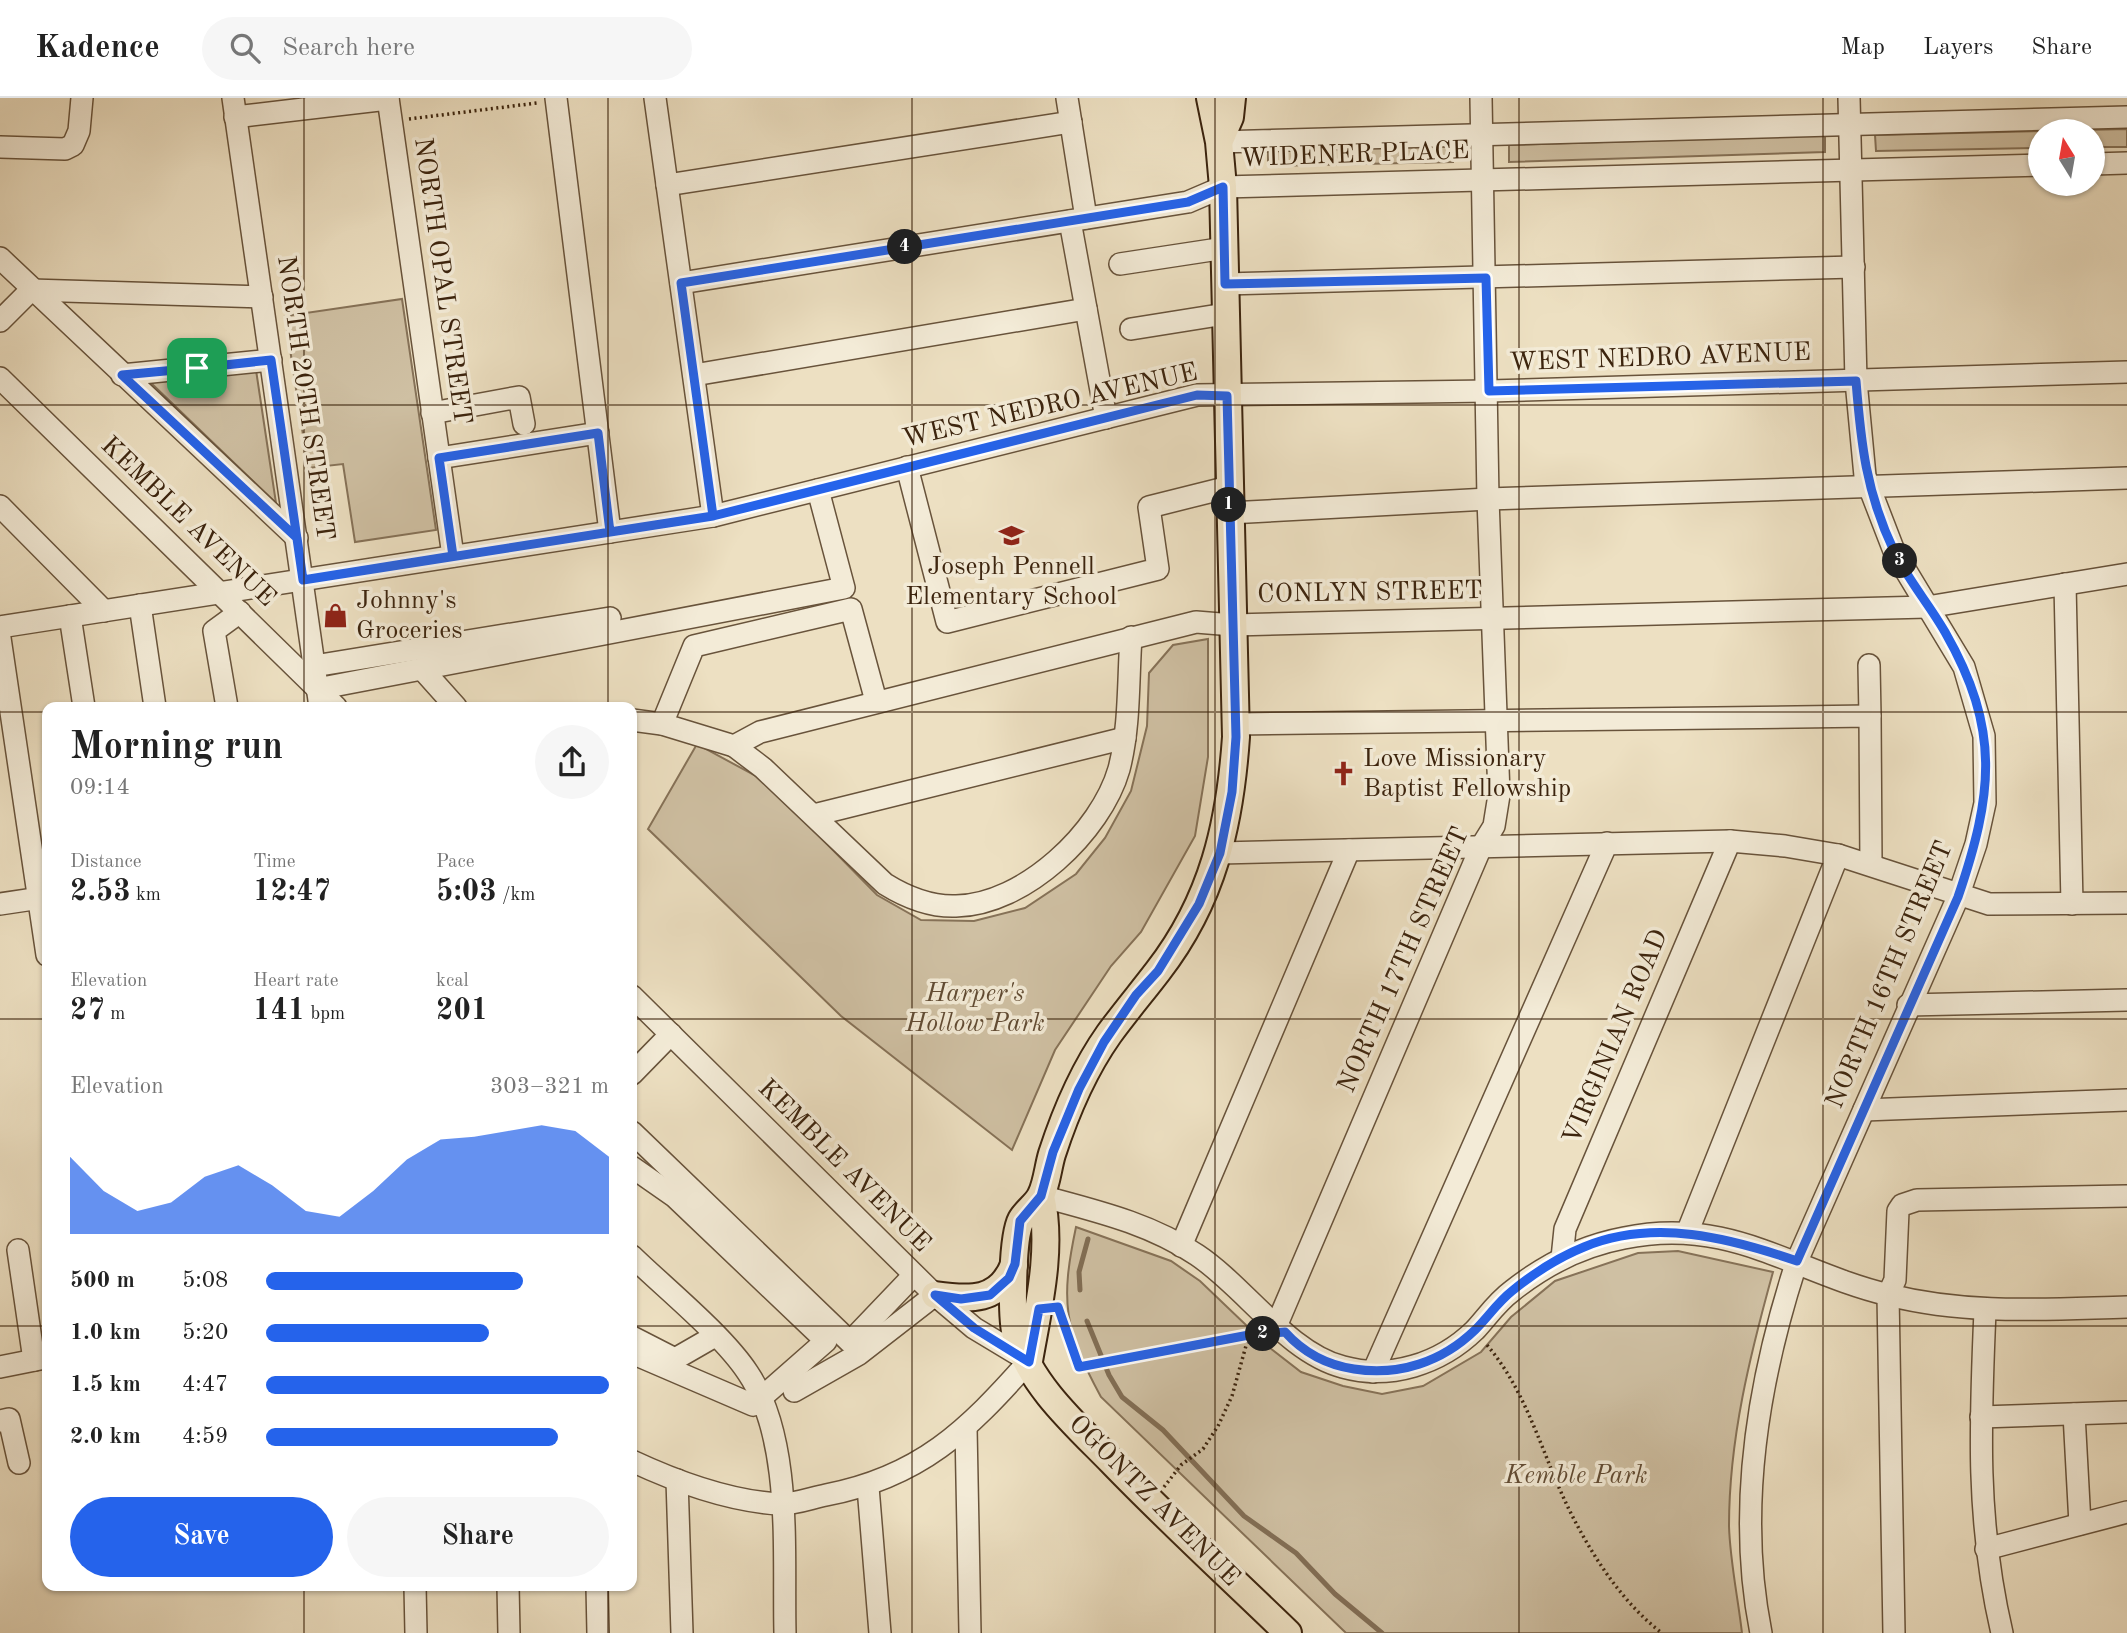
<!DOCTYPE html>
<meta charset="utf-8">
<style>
:root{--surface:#fff;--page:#f6f6f6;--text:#222;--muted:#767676;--line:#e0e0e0;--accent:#2563eb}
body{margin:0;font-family:"Old Standard TT",serif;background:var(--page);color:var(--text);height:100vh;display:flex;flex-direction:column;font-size:26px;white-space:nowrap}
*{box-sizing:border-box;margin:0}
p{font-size:23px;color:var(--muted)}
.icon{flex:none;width:38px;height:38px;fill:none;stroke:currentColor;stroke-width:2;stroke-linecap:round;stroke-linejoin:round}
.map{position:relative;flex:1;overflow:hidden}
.details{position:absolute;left:42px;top:604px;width:595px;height:889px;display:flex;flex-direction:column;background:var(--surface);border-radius:14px;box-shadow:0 2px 5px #0004}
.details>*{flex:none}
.needle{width:46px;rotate:349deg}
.fabs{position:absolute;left:2028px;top:21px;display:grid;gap:14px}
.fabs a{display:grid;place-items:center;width:77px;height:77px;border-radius:50%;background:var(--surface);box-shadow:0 2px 5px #0004;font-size:35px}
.pin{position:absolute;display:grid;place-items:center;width:60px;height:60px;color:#fff;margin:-30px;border-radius:14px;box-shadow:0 4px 10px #0006}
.km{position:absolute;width:35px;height:35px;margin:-18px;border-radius:50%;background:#222;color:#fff;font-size:19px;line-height:35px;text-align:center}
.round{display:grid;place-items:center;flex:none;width:74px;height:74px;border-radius:37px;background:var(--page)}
.headline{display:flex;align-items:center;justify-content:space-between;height:119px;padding:0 28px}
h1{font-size:38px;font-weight:800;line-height:52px}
.figures{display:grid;grid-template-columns:repeat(3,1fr);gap:10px;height:119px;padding:7px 28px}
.figures div{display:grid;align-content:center}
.figures b{font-size:30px;font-weight:800}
.figures small{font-size:19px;font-weight:400}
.figures p{font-size:19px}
.chart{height:196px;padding:14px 28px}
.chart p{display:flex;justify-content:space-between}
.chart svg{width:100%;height:126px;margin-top:7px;fill:var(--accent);opacity:.7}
.cta{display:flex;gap:14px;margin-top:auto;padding:14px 28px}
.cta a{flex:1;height:80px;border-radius:42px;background:var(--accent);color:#fff;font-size:28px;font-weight:800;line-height:80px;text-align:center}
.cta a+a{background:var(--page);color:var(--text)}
ul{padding:0 28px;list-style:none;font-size:23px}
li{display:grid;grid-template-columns:112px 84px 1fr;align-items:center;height:52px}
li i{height:18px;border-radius:9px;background:var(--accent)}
header{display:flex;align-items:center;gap:42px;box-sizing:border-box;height:98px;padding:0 35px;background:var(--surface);border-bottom:2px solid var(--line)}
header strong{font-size:33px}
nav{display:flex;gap:38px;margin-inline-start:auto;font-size:24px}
.search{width:490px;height:63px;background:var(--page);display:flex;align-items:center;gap:18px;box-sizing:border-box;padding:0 24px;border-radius:38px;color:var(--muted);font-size:26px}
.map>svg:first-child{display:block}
.green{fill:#cfc0a3;stroke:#867258;stroke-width:2}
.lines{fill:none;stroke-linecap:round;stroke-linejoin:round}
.stream{stroke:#826e55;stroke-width:5}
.minor-casing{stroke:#68533b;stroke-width:24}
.major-casing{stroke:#3c240e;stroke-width:30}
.path{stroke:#3c240e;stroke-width:3.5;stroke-dasharray:2 3.5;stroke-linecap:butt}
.minor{stroke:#f3ebd7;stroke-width:21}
.major{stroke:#ede0c2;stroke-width:26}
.route-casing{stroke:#fff;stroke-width:14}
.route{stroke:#2563eb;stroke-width:9}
.grid{fill:none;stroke:#3c240e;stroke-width:2;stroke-opacity:0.55}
.labels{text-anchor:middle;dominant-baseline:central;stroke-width:7;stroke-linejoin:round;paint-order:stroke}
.street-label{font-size:26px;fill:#3c240e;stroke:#f3ebd7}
.poi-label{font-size:26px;fill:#3c240e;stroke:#f3ebd7;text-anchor:start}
.park-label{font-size:26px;font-style:italic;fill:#614b33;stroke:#f3ebd7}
</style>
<header>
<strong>Kadence</strong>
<div class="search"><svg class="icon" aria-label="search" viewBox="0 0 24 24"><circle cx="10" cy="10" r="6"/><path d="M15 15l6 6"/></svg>Search here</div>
<nav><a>Map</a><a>Layers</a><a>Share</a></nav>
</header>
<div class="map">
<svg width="2127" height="1535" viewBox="0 0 2127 1535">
<rect width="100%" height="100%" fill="#ede0c2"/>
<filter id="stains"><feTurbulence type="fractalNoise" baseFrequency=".00286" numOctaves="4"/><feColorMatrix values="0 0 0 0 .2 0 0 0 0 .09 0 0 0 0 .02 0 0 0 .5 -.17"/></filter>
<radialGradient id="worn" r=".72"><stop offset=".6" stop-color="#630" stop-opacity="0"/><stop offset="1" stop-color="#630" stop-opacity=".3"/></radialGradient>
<g class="green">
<path d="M2127,31V49H2093V33H2040V50L1876,53L1875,37Z"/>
<path d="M1825,37V54L1509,64V47Z"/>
<path d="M1453,48V64L1268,68V51Z"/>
<path d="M402,201L436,432L355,444L343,366L308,370L285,218Z"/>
<path d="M256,272L276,405L150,284Z"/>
<path d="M1208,541V659L1195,738L1141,834L1111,868L1055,952L1012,1052L841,918L648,731L697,646L765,683L877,797L921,822L974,823L1025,810L1076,776L1105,740L1131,693L1147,628L1149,575L1173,547Z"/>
<path d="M1076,1129L1171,1163L1200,1183L1270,1250L1301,1274L1343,1288L1382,1296L1423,1288L1481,1254L1511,1219L1555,1183L1638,1155L1678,1153L1773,1174C1750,1257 1729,1341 1729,1428C1730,1463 1738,1500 1742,1535H1346L1101,1299C1064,1230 1060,1205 1076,1129Z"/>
</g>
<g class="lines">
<g class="stream">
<path d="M1080,1192L1079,1174L1088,1141"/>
<path d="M1087,1223L1109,1277L1122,1299L1163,1332L1244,1418L1296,1455L1335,1496L1382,1535"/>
</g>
<defs>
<g id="minor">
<path d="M233,0L320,609"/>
<path d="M388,0L453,458"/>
<path d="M556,0L610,434"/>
<path d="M655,0L713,418"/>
<path d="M1067,0L1086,120"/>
<path d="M235,19L388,1"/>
<path d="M1219,44L2127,19"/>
<path d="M0,49L65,51L73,47L79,33L82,0"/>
<path d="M2093,66L2127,65"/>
<path d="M667,87L1071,24"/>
<path d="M1070,123L1106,320"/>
<path d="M0,160L297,440"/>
<path d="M1120,166L1225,150"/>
<path d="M681,185L1188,104L1223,89L2040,67"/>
<path d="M1225,186L1854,169"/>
<path d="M0,223L31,192L262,199"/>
<path d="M1131,231L1225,216"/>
<path d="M122,277L271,262"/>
<path d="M694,277L1086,211"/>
<path d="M0,280L336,609"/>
<path d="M432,315L519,299L524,326"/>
<path d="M439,360L598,335"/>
<path d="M907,369L947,524L1158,471L1149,409L1229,389"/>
<path d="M0,408L104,513"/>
<path d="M1229,415L1488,401L2127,380"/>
<path d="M2065,486L2072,806"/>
<path d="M140,507L155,609"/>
<path d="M70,518L84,609"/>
<path d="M0,529L713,418L1197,297L1489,293L2127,274"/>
<path d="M0,540L47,857"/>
<path d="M1869,567L1870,618"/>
<path d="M314,568L610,520"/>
<path d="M422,571L456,609"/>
<path d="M317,591L844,490L818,392"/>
<path d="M227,609L214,533L240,514"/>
<path d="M632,622L662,626L734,648L760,634L1196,524L1233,527L1927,509L2127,476"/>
<path d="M662,626L694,548L851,511L876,603"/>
<path d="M1236,626L1870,618L1871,767"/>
<path d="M734,648L763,670L885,786C906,799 931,809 956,808C1024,807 1101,734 1119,671C1130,629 1128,582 1131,539"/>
<path d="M814,717L1125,640"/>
<path d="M1220,755L1730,743L1785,748L1838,757L1989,806L2127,805"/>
<path d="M0,806L47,799"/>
<path d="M632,898L935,1197L974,1230L1029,1263C967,1333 920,1379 826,1397C811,1400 793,1407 779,1406C728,1403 677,1384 632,1363"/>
<path d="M1908,907L2127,902"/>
<path d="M632,976L671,936"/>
<path d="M1864,1012L2127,1002"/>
<path d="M632,1034L850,1244L914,1177"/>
<path d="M632,1069L675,1099L826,1243L753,1307L632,1255"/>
<path d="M1041,1098C1096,1113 1149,1125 1197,1157C1245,1189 1288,1255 1343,1269C1390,1282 1440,1266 1475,1232C1487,1219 1497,1204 1512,1193C1546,1166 1581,1148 1624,1140C1731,1118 1793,1174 1889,1197C1968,1217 2046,1211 2127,1209"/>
<path d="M1687,1135L1838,757"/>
<path d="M1181,1148L1349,752"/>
<path d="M18,1152L34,1262"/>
<path d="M632,1158C666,1191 723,1237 748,1275C793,1342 783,1456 785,1535"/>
<path d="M1562,1160L1565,1131L1730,743"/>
<path d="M1985,1213C1980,1326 1976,1424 2002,1535"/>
<path d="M1277,1226L1481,749L1494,728L1499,697L1488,401L1481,0"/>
<path d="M632,1239L675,1261L715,1238"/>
<path d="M0,1269L45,1260"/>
<path d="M1373,1274L1607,745"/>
<path d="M794,1293L859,1256L935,1197"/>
<path d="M2074,1316L2080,1426"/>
<path d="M1981,1319L2127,1314"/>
<path d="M0,1323L9,1321L19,1365"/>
<path d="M966,1330L970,1535"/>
<path d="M677,1382L682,1535"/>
<path d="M868,1389L880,1535"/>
<path d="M1986,1451L2127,1414"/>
<path d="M415,1488L416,1535"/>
<path d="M508,1488L509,1535"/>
<path d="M597,1488L598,1535"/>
<path d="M1761,1535C1736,1410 1758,1282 1797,1163L1958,799L1976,746L1985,705L1984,638L1964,569L1894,453L1865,378L1856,283L1849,0"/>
<path d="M1894,1535L1888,1197L1895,1182L1898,1113L1902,1107L1917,1102L2127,1098"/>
</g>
<g id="major">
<path d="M1210,0L1219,44L1223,89L1236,639C1230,726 1213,802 1158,873C1142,894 1125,914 1109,936C1085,970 1065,1016 1052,1056C1048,1069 1047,1085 1041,1097C1037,1106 1026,1113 1021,1122C1012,1139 1011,1218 1016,1238C1031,1288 1077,1328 1112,1364C1169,1423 1229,1478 1288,1535"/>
<path d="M1220,42L1230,19L1232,0"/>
<path d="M935,1197C970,1202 999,1204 1014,1167"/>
<path d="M1029,1263C1038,1211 1053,1151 1041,1098"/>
</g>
</defs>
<use href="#minor" class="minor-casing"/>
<use href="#major" class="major-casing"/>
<g class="path">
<path d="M409,21L537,5"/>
<path d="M1060,1216L1078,1269L1249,1237"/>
<path d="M1487,1247C1531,1299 1544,1366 1576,1425C1597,1465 1626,1508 1662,1535"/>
<path d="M1164,1389L1181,1367L1203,1351L1218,1328L1232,1298L1249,1237L1258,1236"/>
</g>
<use href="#minor" class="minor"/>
<use href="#major" class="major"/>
</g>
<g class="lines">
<defs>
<path id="route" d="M197,270L271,262L303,482L713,418L1197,297L1227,298L1236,639L1232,694L1220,755L1199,806L1158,873L1136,897L1104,944L1079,991L1053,1054L1041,1098L1020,1123L1015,1166L1009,1180L990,1197L961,1201L935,1197L974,1230L1029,1264L1039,1211L1058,1209L1079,1269L1249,1237L1285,1234C1303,1254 1327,1267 1354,1271C1399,1278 1442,1264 1475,1232C1488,1219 1498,1204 1512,1193C1533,1176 1559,1159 1584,1149C1654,1120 1730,1140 1797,1163L1958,799C1993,696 2001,632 1945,534C1929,506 1908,482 1894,453C1866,394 1861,346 1856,283L1489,293L1486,180L1225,186L1223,89L1188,104L681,185L713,418L610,434L598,335L439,360L453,458L303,482L297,440L122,277L197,270"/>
</defs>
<use href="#route" class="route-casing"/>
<use href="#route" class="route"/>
</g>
<path class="grid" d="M304,0V609M608,0V609M912,0V1535M1215,0V1535M1519,0V1535M1823,0V1535M0,307H2127M0,614H47M632,614H2127M0,921H47M632,921H2127M0,1228H47M632,1228H2127M304,1488V1535M608,1488V1535"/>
<defs>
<symbol id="school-bare" viewBox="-9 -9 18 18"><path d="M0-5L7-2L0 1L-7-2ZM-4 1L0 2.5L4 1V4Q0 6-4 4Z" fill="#8f2418" stroke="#f3ebd7" stroke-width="2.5" paint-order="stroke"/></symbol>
<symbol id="shop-bare" viewBox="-9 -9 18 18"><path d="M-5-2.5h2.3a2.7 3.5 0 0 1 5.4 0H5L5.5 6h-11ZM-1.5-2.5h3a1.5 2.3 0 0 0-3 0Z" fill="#8f2418" stroke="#f3ebd7" stroke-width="2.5" paint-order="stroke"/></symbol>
<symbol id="church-bare" viewBox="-9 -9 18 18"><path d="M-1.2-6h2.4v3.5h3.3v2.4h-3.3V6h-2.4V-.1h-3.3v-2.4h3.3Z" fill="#8f2418" stroke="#f3ebd7" stroke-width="2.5" paint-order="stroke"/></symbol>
</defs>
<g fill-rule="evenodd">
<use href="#school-bare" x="994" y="420" width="35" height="35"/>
<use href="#shop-bare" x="318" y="500" width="35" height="35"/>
<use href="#church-bare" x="1326" y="658" width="35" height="35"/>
</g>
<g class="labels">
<g class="street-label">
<text transform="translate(1355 57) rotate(-2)">WIDENER PLACE</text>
<text transform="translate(442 183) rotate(82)">NORTH OPAL STREET</text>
<text transform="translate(1660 260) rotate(-2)">WEST NEDRO AVENUE</text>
<text transform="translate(305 300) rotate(82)">NORTH 20TH STREET</text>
<text transform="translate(1050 308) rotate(-13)">WEST NEDRO AVENUE</text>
<text transform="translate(188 424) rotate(44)">KEMBLE AVENUE</text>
<text transform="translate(1370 495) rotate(-1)">CONLYN STREET</text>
<text transform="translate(1404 862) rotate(-66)">NORTH 17TH STREET</text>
<text transform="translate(1890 877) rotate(-67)">NORTH 16TH STREET</text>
<text transform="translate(1616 939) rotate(-67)">VIRGINIAN ROAD</text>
<text transform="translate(844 1068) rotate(45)">KEMBLE AVENUE</text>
<text transform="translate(1154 1403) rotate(45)">OGONTZ AVENUE</text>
</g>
<g class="poi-label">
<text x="1011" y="469" text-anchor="middle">Joseph Pennell<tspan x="1011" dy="30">Elementary School</tspan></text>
<text x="356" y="503">Johnny's<tspan x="356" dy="30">Groceries</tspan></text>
<text x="1363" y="661">Love Missionary<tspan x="1363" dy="30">Baptist Fellowship</tspan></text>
</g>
<g class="park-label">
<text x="975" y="896">Harper's<tspan x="975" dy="30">Hollow Park</tspan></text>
<text x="1576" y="1378">Kemble Park</text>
</g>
</g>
<rect width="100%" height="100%" filter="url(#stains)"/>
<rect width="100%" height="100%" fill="url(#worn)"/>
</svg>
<div class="fabs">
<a><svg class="needle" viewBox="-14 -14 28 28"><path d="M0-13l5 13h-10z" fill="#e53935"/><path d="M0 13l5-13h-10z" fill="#767676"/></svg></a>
</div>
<div class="pin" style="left:197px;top:270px;background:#1e9e55"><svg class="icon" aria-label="arrive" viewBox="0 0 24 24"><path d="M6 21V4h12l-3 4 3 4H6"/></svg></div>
<b class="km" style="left:1229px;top:407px">1</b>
<b class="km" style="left:1263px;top:1236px">2</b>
<b class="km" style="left:1900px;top:463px">3</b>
<b class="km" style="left:905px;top:149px">4</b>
<section class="details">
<div class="headline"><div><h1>Morning run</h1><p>09:14</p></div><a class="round"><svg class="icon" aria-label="share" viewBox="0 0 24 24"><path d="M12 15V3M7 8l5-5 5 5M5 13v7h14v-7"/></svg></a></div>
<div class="figures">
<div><p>Distance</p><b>2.53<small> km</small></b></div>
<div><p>Time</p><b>12:47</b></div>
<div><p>Pace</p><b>5:03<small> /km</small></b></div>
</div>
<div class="figures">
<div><p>Elevation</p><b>27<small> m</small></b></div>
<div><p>Heart rate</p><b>141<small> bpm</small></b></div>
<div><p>kcal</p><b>201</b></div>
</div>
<div class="chart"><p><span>Elevation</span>303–321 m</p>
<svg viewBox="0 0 160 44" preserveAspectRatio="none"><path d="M0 44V17L10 29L20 36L30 33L40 24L50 20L60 27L70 36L80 38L90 29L100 18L110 11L120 10L130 8L140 6L150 8L160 17V44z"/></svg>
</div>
<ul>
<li><b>500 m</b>5:08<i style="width:75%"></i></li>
<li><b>1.0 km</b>5:20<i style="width:65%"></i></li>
<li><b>1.5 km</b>4:47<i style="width:100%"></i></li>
<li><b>2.0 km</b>4:59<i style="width:85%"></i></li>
</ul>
<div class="cta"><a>Save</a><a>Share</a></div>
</section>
</div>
